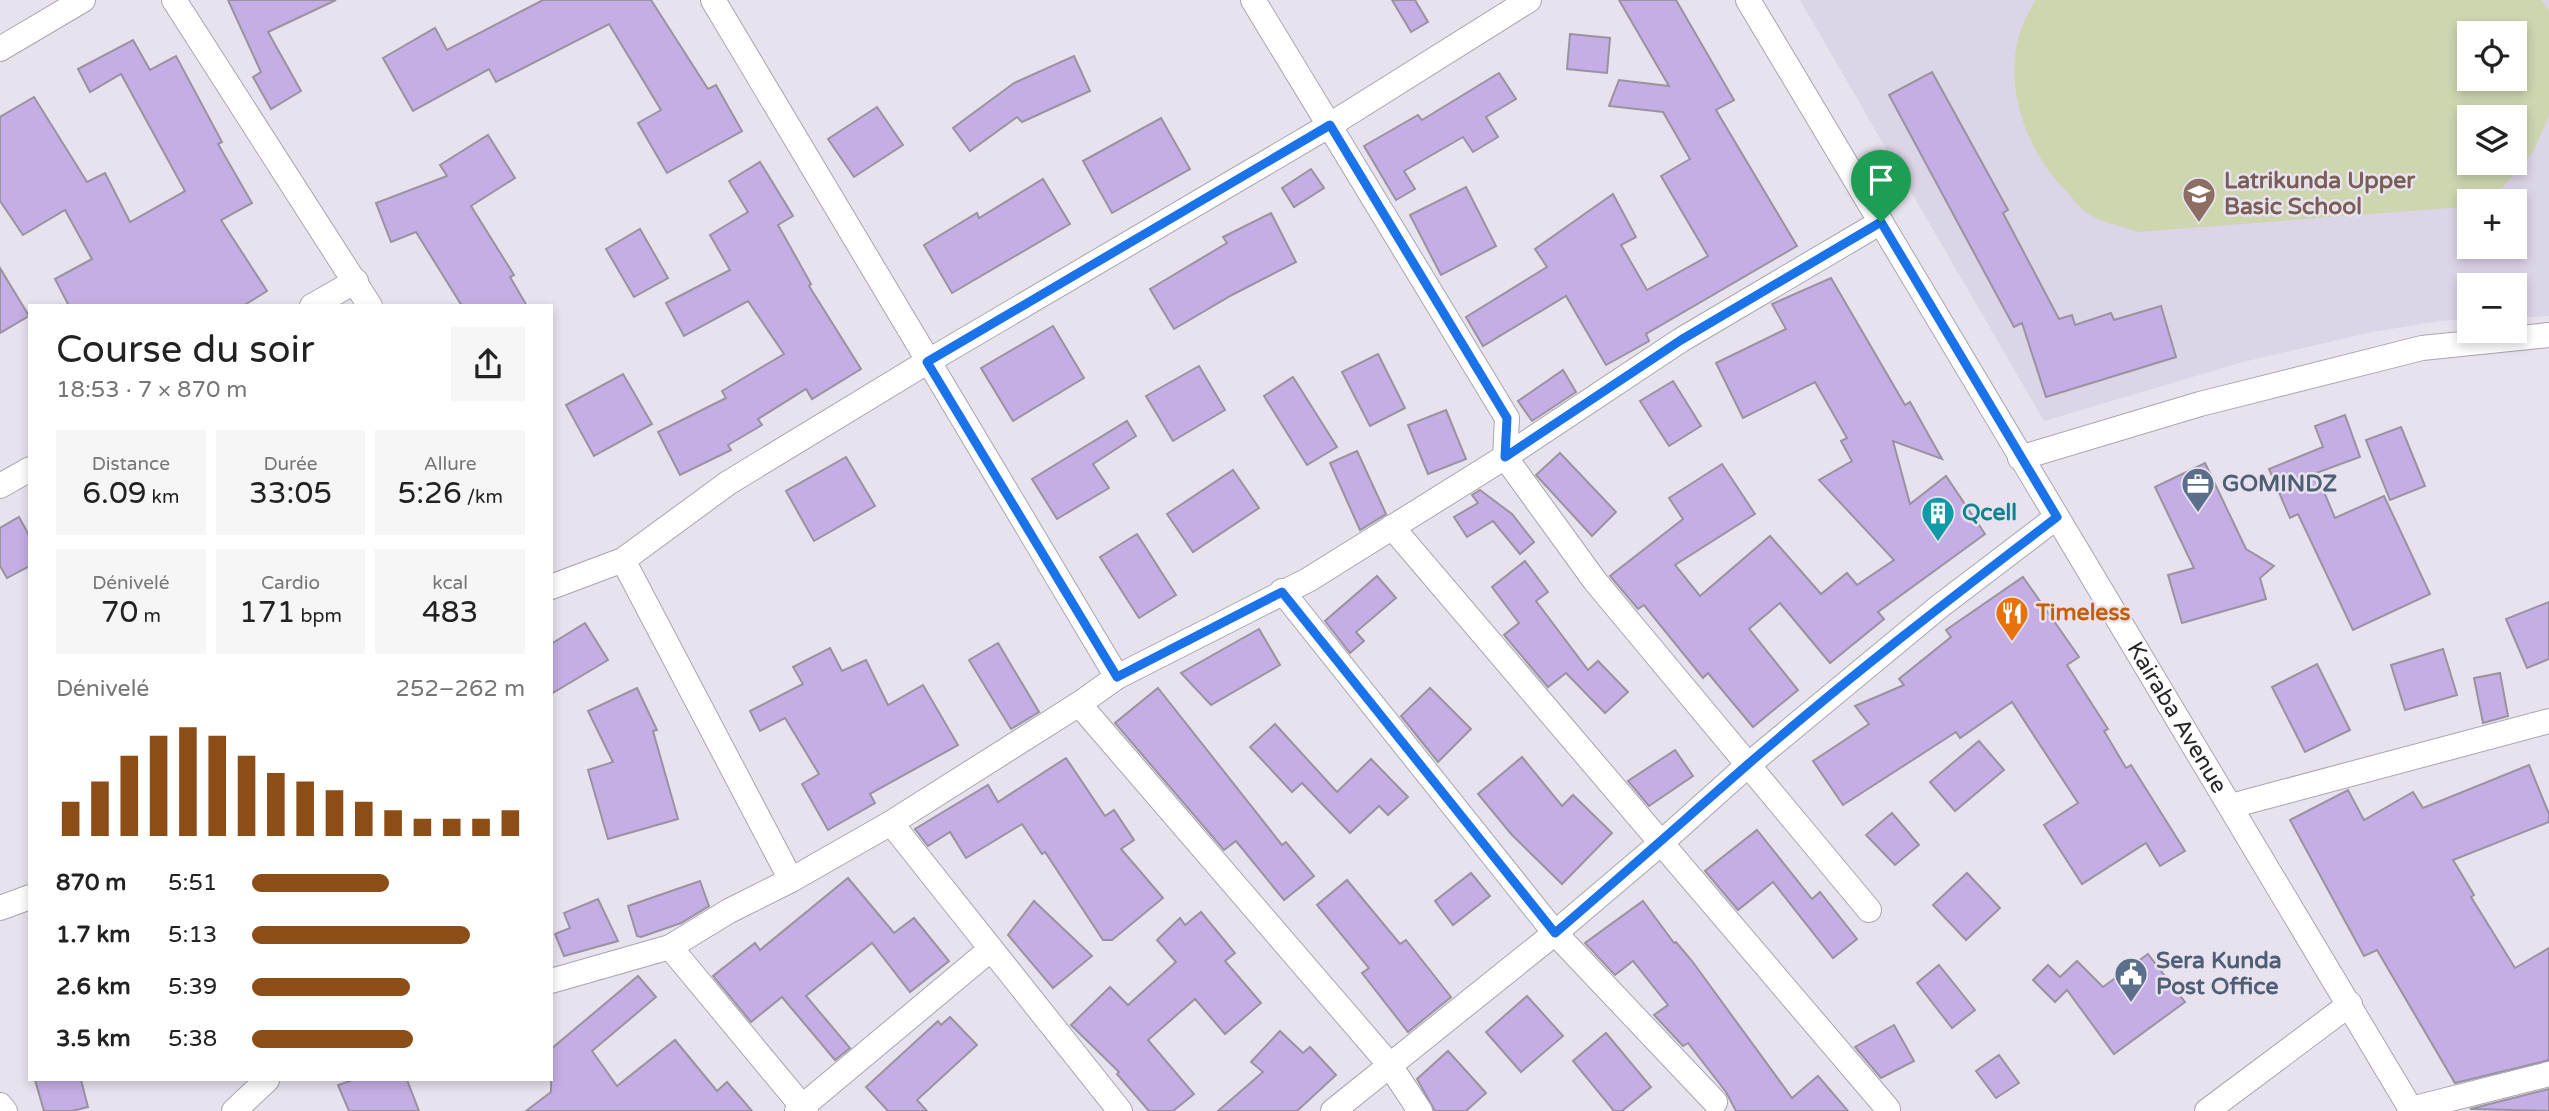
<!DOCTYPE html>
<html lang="fr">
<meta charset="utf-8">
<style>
:root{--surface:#fff;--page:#f6f6f6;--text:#222;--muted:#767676;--accent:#8d4d16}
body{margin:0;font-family:"Varela Round",sans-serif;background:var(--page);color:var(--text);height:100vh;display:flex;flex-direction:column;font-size:26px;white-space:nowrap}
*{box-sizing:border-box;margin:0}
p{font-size:23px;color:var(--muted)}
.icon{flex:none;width:38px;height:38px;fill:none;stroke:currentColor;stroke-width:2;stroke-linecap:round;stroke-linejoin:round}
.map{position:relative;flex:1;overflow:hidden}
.sheet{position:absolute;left:28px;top:304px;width:525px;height:777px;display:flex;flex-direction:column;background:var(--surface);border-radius:0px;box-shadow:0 4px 10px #0003}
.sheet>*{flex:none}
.buttons{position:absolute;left:2457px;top:21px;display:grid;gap:14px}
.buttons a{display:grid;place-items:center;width:70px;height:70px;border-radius:0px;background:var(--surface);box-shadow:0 4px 10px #0003;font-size:35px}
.pin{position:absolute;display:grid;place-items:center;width:60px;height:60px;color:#fff;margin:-72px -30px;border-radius:50% 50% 50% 0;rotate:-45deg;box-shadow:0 0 7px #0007}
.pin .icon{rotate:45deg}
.round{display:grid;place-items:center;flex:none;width:74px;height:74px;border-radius:0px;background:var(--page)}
.headline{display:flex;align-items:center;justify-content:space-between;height:119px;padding:0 28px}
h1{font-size:38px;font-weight:600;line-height:52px}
.figures{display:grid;grid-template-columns:repeat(3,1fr);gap:10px;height:119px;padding:7px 28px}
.figures div{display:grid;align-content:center;border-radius:0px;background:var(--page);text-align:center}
.figures b{font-size:30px;font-weight:600}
.figures small{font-size:19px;font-weight:400}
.figures p{font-size:19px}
.chart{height:196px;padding:14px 28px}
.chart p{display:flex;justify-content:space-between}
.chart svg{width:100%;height:126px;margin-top:7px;stroke:var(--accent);stroke-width:6}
ul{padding:0 28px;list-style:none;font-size:23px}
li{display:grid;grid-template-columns:112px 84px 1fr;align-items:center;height:52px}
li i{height:18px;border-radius:9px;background:var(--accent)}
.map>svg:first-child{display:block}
.built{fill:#dcd4e7;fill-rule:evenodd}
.green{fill:#ced6b0;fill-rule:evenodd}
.building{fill:#c5aee5;stroke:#98939f;stroke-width:2}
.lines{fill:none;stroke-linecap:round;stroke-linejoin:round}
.minor-casing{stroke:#a9a4b0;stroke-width:26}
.minor{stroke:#fff;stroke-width:24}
.route-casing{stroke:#fff;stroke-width:14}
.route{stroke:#1a73e8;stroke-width:9}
.labels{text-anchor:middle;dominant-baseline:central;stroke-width:5;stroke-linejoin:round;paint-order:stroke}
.education-label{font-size:23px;font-weight:bold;fill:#785e54;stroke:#e7e2ee;text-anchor:start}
.service-label{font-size:23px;font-weight:bold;fill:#4e5e75;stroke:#e7e2ee;text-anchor:start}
.culture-label{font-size:23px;font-weight:bold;fill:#0d838f;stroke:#e7e2ee;text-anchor:start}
.food-label{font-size:23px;font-weight:bold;fill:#c56008;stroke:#e7e2ee;text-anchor:start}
.street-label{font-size:23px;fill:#27252a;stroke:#e7e2ee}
</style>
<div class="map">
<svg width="2549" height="1111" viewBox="0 0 2549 1111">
<rect width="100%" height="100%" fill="#e7e2ee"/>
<path class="built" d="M1800,0H2549V316L2515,318V285H2469V319L2440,321L2372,332L2243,362L2044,421ZM2469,33H2515V79H2469ZM2469,117H2515V163H2469ZM2469,201H2515V247H2469Z"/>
<path class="green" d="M2036,0H2542L2549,11V116L2533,152L2503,187L2469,201L2462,207L2137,232C2122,226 2101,222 2087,213C2079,208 2072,197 2065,190C2018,141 1994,60 2036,0ZM2469,33H2515V79H2469ZM2469,117H2515V163H2469Z"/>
<g class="building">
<path d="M228,0H336L268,32L301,91L271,109L253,77L261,72Z"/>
<path d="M543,0H651L708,89L716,85L742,131L667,173L638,123L661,110L609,24L496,82L489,69L413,111L383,58L435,28L447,50Z"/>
<path d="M1392,0H1415L1428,22L1411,32Z"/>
<path d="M1619,0H1676L1734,100L1716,110L1797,246L1646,334L1649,341L1606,365L1566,296L1483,346L1466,317L1547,267L1535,249L1613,194L1636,237L1621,245L1647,290L1708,256L1661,176L1690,159L1663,112L1609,106L1619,80L1669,86Z"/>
<path d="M1570,34L1610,38L1607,73L1567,69Z"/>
<path d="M133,40L150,70L176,56L222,142L218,144L252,203L221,220L267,291L243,306H69L55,279L92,259L65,210L23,235L0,201V117L34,97L87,182L105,173L130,222L185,191L121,74L90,92L78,69Z"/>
<path d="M1074,56L1090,91L1022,122L1017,117L970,151L953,128L1014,83Z"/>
<path d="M1932,72L2008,210L2003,213L2059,319L2072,315L2075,325L2111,313L2114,320L2161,306L2176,357L2046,397L2022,323L2014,327L1889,95Z"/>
<path d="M1499,73L1516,99L1486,117L1498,137L1473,152L1463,137L1404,171L1415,189L1396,200L1364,146L1418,115L1422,120Z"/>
<path d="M877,107L903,145L854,177L828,139Z"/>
<path d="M1161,118L1190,169L1112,213L1083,161Z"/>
<path d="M488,135L515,178L471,206L514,275L510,277L527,306H462L416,232L391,242L376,203L447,176L440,165Z"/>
<path d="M760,162L793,216L778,225L811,284L809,286L861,369L812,399L806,389L758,419L762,425L728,445L731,450L680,475L658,432L726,398L722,391L784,354L748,301L684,336L666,303L730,270L710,235L748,212L729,181Z"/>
<path d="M1311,169L1324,188L1294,207L1282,188Z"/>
<path d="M1043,179L1070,224L952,293L924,245L977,213L979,218Z"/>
<path d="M1466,187L1496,246L1441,275L1410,215Z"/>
<path d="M1271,213L1296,262L1232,295L1174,329L1150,289L1227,243L1223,237Z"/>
<path d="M640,229L668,278L634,297L606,249Z"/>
<path d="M0,268L29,316L0,333Z"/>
<path d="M1831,278L1905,405L1910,402L1942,459L1893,441L1910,504L1946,476L1985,534L1878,612L1884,619L1830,663L1780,603L1749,629L1798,690L1753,727L1708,673L1703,678L1644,605L1638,609L1610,576L1683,519L1669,498L1722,464L1755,514L1675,565L1700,596L1770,536L1821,594L1847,573L1857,585L1894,560L1819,480L1852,461L1841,441L1847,438L1815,382L1743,418L1716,363L1786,329L1772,304Z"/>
<path d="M1053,326L1084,378L1013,421L981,368Z"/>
<path d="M1378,354L1405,408L1370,426L1342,372Z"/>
<path d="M1199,366L1225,410L1173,441L1146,396Z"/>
<path d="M1563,370L1576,392L1532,421L1518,401Z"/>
<path d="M623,374L652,424L594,456L566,405Z"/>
<path d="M1293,377L1337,447L1307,465L1264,396Z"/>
<path d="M1673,381L1701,426L1669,446L1640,401Z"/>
<path d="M1446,410L1466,459L1428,474L1408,425Z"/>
<path d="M2345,415L2360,457L2316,473L2335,518L2384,496L2430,594L2353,630L2298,514L2290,518L2269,469L2323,447L2315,426Z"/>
<path d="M1127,421L1136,436L1093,464L1109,488L1057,519L1032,479Z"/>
<path d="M2401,427L2425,486L2390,500L2366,440Z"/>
<path d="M1357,451L1386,514L1360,530L1330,463Z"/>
<path d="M1560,453L1616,512L1592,536L1536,475Z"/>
<path d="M846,457L875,506L814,541L786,491Z"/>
<path d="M2205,463L2246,549L2274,566L2260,578L2266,599L2182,623L2168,575L2194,568L2155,487Z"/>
<path d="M1233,470L1259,508L1193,552L1167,514Z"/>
<path d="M1480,490L1512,514L1534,542L1520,554L1493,521L1467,537L1454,517L1478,503L1472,495Z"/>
<path d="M19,517L30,537V566L7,578L0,566V528Z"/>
<path d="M1137,534L1176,595L1139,618L1100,557Z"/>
<path d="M1525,561L1548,592L1536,601L1588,670L1598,661L1628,692L1605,713L1566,673L1548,687L1504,635L1519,623L1492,587Z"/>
<path d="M1377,576L1396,598L1356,632L1364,641L1350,653L1325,621Z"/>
<path d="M2023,577L2079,657L2067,665L2108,729L2104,731L2126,768L2131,765L2185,851L2160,866L2146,843L2082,884L2044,825L2078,803L2012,702L1960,738L1956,732L1843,805L1813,761L1869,724L1855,706L1904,685L1899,679L1951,637L1946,630Z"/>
<path d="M2549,602V659L2527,668L2506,619Z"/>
<path d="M585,623L608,660L551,694V644Z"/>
<path d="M1259,629L1280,665L1211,705L1181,673Z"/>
<path d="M998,643L1039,712L1011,729L969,660Z"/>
<path d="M830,648L842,671L866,660L888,705L923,685L958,745L870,794L875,803L828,830L802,784L819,774L785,718L760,731L750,711L803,684L793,667Z"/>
<path d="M2443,649L2457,695L2405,710L2391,665Z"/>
<path d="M2317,664L2350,730L2305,752L2272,687Z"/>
<path d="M2500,673L2508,716L2483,723L2474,678Z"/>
<path d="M637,688L657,730L653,731L678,819L608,839L588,770L613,762L588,711Z"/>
<path d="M1158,688L1282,845L1286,842L1314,876L1284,900L1236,841L1224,850L1115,723Z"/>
<path d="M1430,688L1471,729L1438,762L1401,716Z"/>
<path d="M1275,724L1337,792L1371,759L1408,797L1388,815L1379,806L1350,833L1302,783L1292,792L1250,747Z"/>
<path d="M1979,741L2004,770L1955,811L1930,782Z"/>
<path d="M1675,750L1693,776L1649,806L1628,781Z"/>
<path d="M1522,757L1562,806L1573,795L1612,833L1562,884L1512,835L1478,794Z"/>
<path d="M1066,758L1105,816L1114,810L1134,840L1121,849L1163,898L1112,940H1103L1045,852L1042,854L1022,824L966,858L950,832L928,846L915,829L988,785L998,802Z"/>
<path d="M2529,765L2549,814V822L2453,860L2474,895L2471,897L2515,968L2549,948V1060L2455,1083L2377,950L2364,956L2290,820L2348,790L2364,820L2413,792L2423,808Z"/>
<path d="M1892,813L1919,845L1895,865L1866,835Z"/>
<path d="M1757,830L1812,899L1820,892L1857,939L1833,958L1773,882L1738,910L1705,871Z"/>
<path d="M1471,873L1490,896L1453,925L1435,901Z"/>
<path d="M1967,873L2000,908L1966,940L1933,905Z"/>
<path d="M848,878L894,933L914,918L949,961L910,992L872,943L806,996L850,1048L835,1060L782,997L751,1022L713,976L755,943L760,950Z"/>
<path d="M1347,880L1400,944L1406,940L1451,997L1408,1032L1362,973L1369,968L1317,905Z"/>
<path d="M700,881L709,906L681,923L641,937L637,936L628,906Z"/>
<path d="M598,899L618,941L564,956L555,934L570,928L564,913Z"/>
<path d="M1034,901L1092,956L1053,988L1008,935Z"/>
<path d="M1643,901L1674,943L1676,942L1692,961L1792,1098L1818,1076L1848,1111H1736L1726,1092L1688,1043L1683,1046L1654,1015L1668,1005L1633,961L1615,975L1585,943Z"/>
<path d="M1201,912L1235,953L1225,961L1261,1003L1225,1034L1195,999L1148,1040L1194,1094L1173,1111H1149L1117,1074L1119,1072L1071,1025L1110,987L1128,1005L1176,962L1157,940L1180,918L1185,925Z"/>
<path d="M2148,954L2185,1002L2114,1054L2067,990L2055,1002L2033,980L2048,965L2060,977L2077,961L2103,987Z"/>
<path d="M1939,965L1975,1010L1952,1028L1917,983Z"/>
<path d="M638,976L656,997L592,1051L617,1086L675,1040L717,1091L727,1082L752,1111H526L551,1092V1049Z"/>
<path d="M1527,996L1563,1036L1521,1072L1486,1032Z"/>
<path d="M950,1017L977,1045L917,1100L927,1111H888L866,1087L938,1021L941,1025Z"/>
<path d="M1894,1025L1914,1061L1881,1078L1855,1047Z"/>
<path d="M1280,1031L1303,1053L1310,1047L1336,1075L1297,1111H1218L1263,1072L1251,1062Z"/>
<path d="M1606,1033L1651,1087L1622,1111H1614L1573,1061Z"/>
<path d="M1448,1051L1486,1093L1466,1111H1435L1417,1079Z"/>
<path d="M1999,1055L2019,1083L1996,1098L1976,1071Z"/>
<path d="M35,1080H81L88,1107L72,1111H44Z"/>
<path d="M353,1080H407L419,1111H349L338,1085Z"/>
<path d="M2549,1089V1111L2470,1109Z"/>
</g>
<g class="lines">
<defs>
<g id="minor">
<path d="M174,0L370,306"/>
<path d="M713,0L1117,677"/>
<path d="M1253,0L1507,418L1505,457L1595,581L1869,910"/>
<path id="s1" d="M1748,0L2412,1111"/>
<path d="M0,49L83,0"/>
<path d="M312,306L356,281"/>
<path d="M2020,458L2200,404L2422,348L2549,335"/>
<path d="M0,486L30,469"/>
<path d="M1392,527L1888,1109"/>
<path d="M623,560L791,880"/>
<path d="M551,587L623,560L728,483L927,362L1330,125L1529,0"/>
<path d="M1282,591L1555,933L1715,1102"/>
<path d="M1079,704L1389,1064L1420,1111"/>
<path d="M2231,806L2549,721"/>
<path d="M891,823L1120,1111"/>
<path d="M0,908L30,897"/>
<path d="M670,947L806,1111"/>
<path d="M551,981L670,947L729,911L791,880L891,823L1079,704L1117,677L1308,580L1505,457L1681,340L1881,222"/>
<path d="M0,1105L5,1111"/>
<path d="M2411,1109L2549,1074"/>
<path d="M234,1111L267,1080"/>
<path d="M797,1111L991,949"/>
<path d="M1333,1111L1555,933L1661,843L1748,765L1940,606L2057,517"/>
<path d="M2207,1111L2350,1004"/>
</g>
</defs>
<use href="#minor" class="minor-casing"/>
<use href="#minor" class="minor"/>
</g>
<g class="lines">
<defs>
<path id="route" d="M1330,125L1507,418L1505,457L1681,340L1881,222L2057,517C1952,597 1846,679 1746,766C1682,822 1619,878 1555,933L1282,592L1117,677L927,362Z"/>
</defs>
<use href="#route" class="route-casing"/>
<use href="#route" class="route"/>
</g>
<defs>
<symbol id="school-pin" viewBox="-11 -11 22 30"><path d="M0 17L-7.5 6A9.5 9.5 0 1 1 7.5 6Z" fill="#8d6e63" stroke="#e7e2ee"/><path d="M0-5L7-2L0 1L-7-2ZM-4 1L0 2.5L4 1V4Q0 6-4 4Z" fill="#fff"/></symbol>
<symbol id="office-pin" viewBox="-11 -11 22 30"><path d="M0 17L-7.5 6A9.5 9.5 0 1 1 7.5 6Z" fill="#5c6f8a" stroke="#e7e2ee"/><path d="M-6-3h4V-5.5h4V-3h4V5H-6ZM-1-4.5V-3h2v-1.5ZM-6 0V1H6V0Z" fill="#fff"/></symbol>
<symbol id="building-pin" viewBox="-11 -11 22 30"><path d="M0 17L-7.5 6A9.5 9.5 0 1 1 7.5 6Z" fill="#0f9aa8" stroke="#e7e2ee"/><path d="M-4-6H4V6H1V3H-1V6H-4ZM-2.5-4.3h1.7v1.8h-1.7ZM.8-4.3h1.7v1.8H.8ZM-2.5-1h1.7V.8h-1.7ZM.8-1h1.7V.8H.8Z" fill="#fff"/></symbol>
<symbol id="restaurant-pin" viewBox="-11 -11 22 30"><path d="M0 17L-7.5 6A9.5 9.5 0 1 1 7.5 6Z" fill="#e8710a" stroke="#e7e2ee"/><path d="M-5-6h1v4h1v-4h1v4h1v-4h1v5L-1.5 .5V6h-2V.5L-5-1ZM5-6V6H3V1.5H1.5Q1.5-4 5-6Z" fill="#fff"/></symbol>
<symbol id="civic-pin" viewBox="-11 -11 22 30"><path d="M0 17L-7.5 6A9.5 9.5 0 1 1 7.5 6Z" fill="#5c6f8a" stroke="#e7e2ee"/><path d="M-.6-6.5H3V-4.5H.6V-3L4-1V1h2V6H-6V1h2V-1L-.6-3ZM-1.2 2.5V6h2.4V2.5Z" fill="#fff"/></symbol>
</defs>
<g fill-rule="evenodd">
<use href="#school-pin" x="2180" y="175" width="38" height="52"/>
<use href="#office-pin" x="2179" y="465" width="38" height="52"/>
<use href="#building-pin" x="1919" y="494" width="38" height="52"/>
<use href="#restaurant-pin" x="1993" y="594" width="38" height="52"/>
<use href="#civic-pin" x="2112" y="955" width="38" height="52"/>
</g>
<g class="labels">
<g class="education-label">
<text x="2224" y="181">Latrikunda Upper<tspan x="2224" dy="26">Basic School</tspan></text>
</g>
<g class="service-label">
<text x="2222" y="484">GOMINDZ</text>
<text x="2156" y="961">Sera Kunda<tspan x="2156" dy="26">Post Office</tspan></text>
</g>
<g class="culture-label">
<text x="1962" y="513">Qcell</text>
</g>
<g class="food-label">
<text x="2036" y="613">Timeless</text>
</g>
<g class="street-label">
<text stroke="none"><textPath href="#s1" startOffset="836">Kairaba Avenue</textPath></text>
</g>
</g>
</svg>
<div class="buttons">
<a><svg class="icon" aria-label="locate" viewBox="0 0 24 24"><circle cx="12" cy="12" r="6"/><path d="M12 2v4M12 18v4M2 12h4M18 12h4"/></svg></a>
<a><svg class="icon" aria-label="layers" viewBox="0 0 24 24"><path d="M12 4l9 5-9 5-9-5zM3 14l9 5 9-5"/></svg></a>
<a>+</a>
<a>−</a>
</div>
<div class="pin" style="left:1881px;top:222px;background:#1e9e55"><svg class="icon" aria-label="arrive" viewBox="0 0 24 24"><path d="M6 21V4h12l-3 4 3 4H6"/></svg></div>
<section class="sheet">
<div class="headline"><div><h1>Course du soir</h1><p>18:53 · 7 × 870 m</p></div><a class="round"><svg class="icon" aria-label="share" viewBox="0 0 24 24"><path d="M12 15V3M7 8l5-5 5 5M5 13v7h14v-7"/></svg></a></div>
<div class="figures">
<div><p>Distance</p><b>6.09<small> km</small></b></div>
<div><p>Durée</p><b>33:05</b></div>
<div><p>Allure</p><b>5:26<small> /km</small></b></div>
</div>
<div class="figures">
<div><p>Dénivelé</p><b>70<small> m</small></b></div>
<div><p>Cardio</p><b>171<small> bpm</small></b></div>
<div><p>kcal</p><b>483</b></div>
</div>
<div class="chart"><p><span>Dénivelé</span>252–262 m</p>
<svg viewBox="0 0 160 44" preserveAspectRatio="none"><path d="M5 44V32M15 44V25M25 44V16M35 44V9M45 44V6M55 44V9M65 44V16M75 44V22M85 44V25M95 44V28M105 44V32M115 44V35M125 44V38M135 44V38M145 44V38M155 44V35"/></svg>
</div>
<ul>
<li><b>870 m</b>5:51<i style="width:50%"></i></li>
<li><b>1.7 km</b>5:13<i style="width:80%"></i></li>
<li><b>2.6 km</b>5:39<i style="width:58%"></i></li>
<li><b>3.5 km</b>5:38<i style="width:59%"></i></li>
</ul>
</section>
</div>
